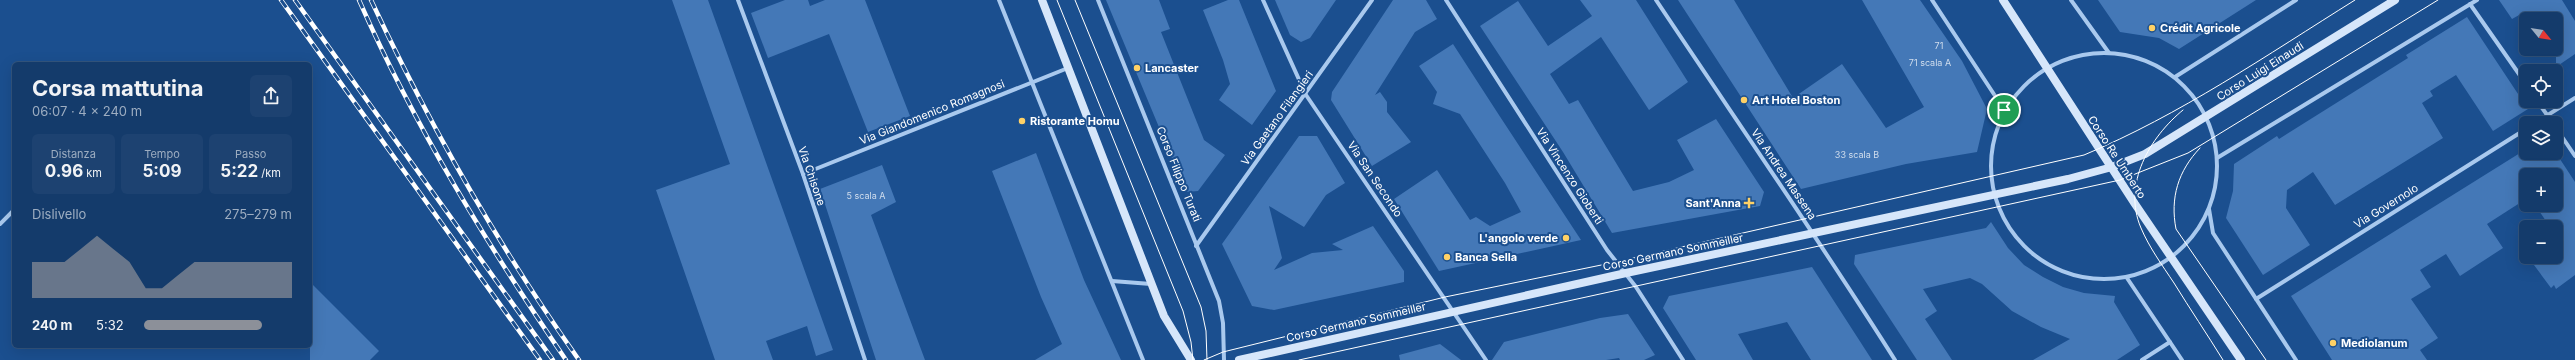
<!DOCTYPE html>
<html lang="it">
<meta charset="utf-8">
<style>
:root{--surface:#143b6b;--page:#1d4271;--text:#f1f3f6;--muted:#9dadc1;--line:#33557e;--accent:#8c9099}
body{margin:0;font-family:Inter,sans-serif;background:var(--page);color:var(--text);height:100vh;display:flex;flex-direction:column;font-size:15px;white-space:nowrap}
*{box-sizing:border-box;margin:0}
p{font-size:13px;color:var(--muted)}
.icon{flex:none;width:22px;height:22px;fill:none;stroke:currentColor;stroke-width:2;stroke-linecap:round;stroke-linejoin:round}
.map{position:relative;flex:1;overflow:hidden}
.drawer{position:absolute;left:12px;top:62px;width:300px;height:286px;display:flex;flex-direction:column;background:var(--surface);border-radius:6px;box-shadow:0 4px 16px #0002,0 0 0 1px var(--line)}
.drawer>*{flex:none}
.needle{width:26px;rotate:120deg}
.buttons{position:absolute;left:2519px;top:12px;display:grid;gap:8px}
.buttons a{display:grid;place-items:center;width:44px;height:44px;border-radius:6px;background:var(--surface);box-shadow:0 4px 16px #0002,0 0 0 1px var(--line);font-size:20px}
.pin{position:absolute;display:grid;place-items:center;width:34px;height:34px;color:#fff;margin:-17px;border:2px solid #fff;border-radius:50%;box-shadow:0 1px 4px #0007}
.round{display:grid;place-items:center;flex:none;width:42px;height:42px;border-radius:6px;background:var(--page)}
.headline{display:flex;align-items:center;justify-content:space-between;height:68px;padding:0 20px}
h1{font-size:22px;font-weight:700;line-height:30px}
.figures{display:grid;grid-template-columns:repeat(3,1fr);gap:6px;height:68px;padding:4px 20px}
.figures div{display:grid;align-content:center;border-radius:6px;background:var(--page);text-align:center}
.figures b{font-size:17px;font-weight:700}
.figures small{font-size:11px;font-weight:400}
.figures p{font-size:11px}
.chart{height:112px;padding:8px 20px}
.chart p{display:flex;justify-content:space-between}
.chart svg{width:100%;height:72px;margin-top:4px;fill:var(--accent);opacity:.7}
ul{padding:0 20px;list-style:none;font-size:13px}
li{display:grid;grid-template-columns:64px 48px 1fr;align-items:center;height:30px}
li i{height:10px;border-radius:5px;background:var(--accent)}
.map>svg:first-child{display:block}
.building{fill:#4478b7}
.lines{fill:none;stroke-linecap:round;stroke-linejoin:round}
.minor{stroke:#a9c9ee;stroke-width:4}
.secondary{stroke:#d6e6fa;stroke-width:8}
.tram{stroke:#fff;stroke-width:1}
.rail-casing{stroke:#fff;stroke-width:4.5}
.rail{stroke:#1b4f8f;stroke-width:3;stroke-dasharray:9;stroke-linecap:butt}
.poi-dot{fill:#ffd166;stroke:#1b4f8f;stroke-width:1.5}
.labels{text-anchor:middle;dominant-baseline:central;stroke-width:4;stroke-linejoin:round;paint-order:stroke}
.number-label{font-size:9px;fill:#d0dded}
.poi-label{font-size:11px;font-weight:bold;fill:#fff;stroke:#1b4f8f;text-anchor:start}
.street-label{font-size:11px;fill:#fff;stroke:#1b4f8f}
</style>
<div class="map">
<svg width="2575" height="360" viewBox="0 0 2575 360">
<rect width="100%" height="100%" fill="#1b4f8f"/>
<g class="building">
<path d="M672,0H708L833,350L816,356L807,326L766,341L773,360H715L656,190L730,164Z"/>
<path d="M785,0H808L810,6L825,0H865L910,116L868,132L829,34L768,58L751,13Z"/>
<path d="M1106,0H1159L1170,29L1161,32L1204,140L1225,155L1198,191L1186,192Z"/>
<path d="M1228,0H1239L1276,91L1252,125L1219,100L1230,84L1223,60L1203,10Z"/>
<path d="M1275,0H1336L1310,38L1301,42L1290,35Z"/>
<path d="M1393,0H1426L1437,19L1415,32L1375,95L1380,92L1387,102V112L1411,142L1372,166L1331,100L1332,92Z"/>
<path d="M1580,0H1636L1688,82L1649,110L1601,37L1550,74L1569,104L1578,100L1633,191L1669,182L1694,170L1677,140L1716,119L1764,192L1760,206L1612,233L1563,152L1480,26L1518,1L1548,46L1592,16Z"/>
<path d="M1678,0H1734L1793,98L1842,64L1886,128L1924,107L1862,0H1920L1962,61L1987,109L1977,152L1906,164L1801,189Z"/>
<path d="M2098,0H2256L2179,49L2159,38L2120,32Z"/>
<path d="M2499,0H2562L2575,21V54L2556,67V19H2525L2521,14L2512,19Z"/>
<path d="M2467,17L2528,109L2493,131L2456,75L2430,91L2433,96L2422,103L2443,138L2335,205L2313,172L2287,190L2286,208L2310,245L2263,275L2226,218L2233,191L2234,164L2277,136L2279,139L2408,58L2406,55Z"/>
<path d="M1453,44L1497,112L1581,240L1439,271L1394,199L1437,170L1470,220L1476,217L1490,226L1521,212L1505,183L1460,114L1433,104L1437,92L1419,66Z"/>
<path d="M1299,136H1317L1345,183L1326,195L1304,227L1269,206L1282,258L1274,270L1312,253L1343,250L1332,244L1373,226L1404,271V282L1274,310L1252,306L1222,244Z"/>
<path d="M1036,153L1084,280L1121,360H1035L1062,344L1041,297L992,171Z"/>
<path d="M2520,153H2556L2575,182V275L2556,289L2554,285L2551,288L2528,257H2556V227H2550L2535,205H2556V175H2526V199L2487,224L2503,248L2460,276L2446,254L2420,270L2431,287L2411,299L2438,338L2420,350L2427,360H2332L2291,296Z"/>
<path d="M882,165L896,202L871,215L925,360H876L820,189Z"/>
<path d="M1991,222L2008,248L2024,265L2043,277L2063,287L2084,293L2115,296L2114,302L2140,345L2117,360H2033L2070,339L2041,327L2012,311L1982,284L1970,278L1923,289L1937,311L1925,319L1952,360H1917L1854,264L1855,255L1986,228Z"/>
<path d="M1812,267L1872,360H1811L1787,322L1738,334L1753,360H1696L1663,308L1669,296Z"/>
<path d="M310,282L379,351L370,360H310Z"/>
<path d="M1628,314L1655,355L1644,360H1620L1619,358L1606,360H1492L1504,342L1600,318Z"/>
<path d="M1440,344L1461,360H1400L1399,355Z"/>
</g>
<g class="lines">
<g class="minor">
<path d="M738,0L803,174L865,360"/>
<path d="M999,0L1143,360"/>
<path d="M1098,0L1219,301L1223,323L1224,360"/>
<path d="M1263,0L1306,95L1486,360"/>
<path d="M1446,0L1607,250L1636,287L1683,360"/>
<path d="M1656,0C1736,120 1818,238 1895,360"/>
<path d="M1932,0L2005,111"/>
<path d="M2071,0L2109,53"/>
<path d="M2470,4L2526,84"/>
<circle cx="2104" cy="166" r="113"/>
<path d="M2175,77L2296,0"/>
<path d="M2537,101L2553,123"/>
<path d="M2535,123L2575,98"/>
<path d="M2556,128L2575,156"/>
<path d="M2217,158L2477,0"/>
<path d="M803,174L1068,68"/>
<path d="M2209,209L2213,233L2296,360"/>
<path d="M0,224L14,210"/>
<path d="M1196,246L1372,0"/>
<path d="M2127,278L2182,360"/>
<path d="M1112,281L1151,284"/>
<path d="M2256,299L2526,129"/>
<path d="M2142,360L2170,342"/>
</g>
<g class="secondary">
<path d="M1042,0L1164,316L1191,360"/>
<path d="M2003,0L2135,204L2241,360"/>
<path d="M1239,360L1626,273L2068,179L2112,167L2145,154L2395,0"/>
</g>
<g class="tram">
<path d="M1057,0L1183,311L1191,342L1193,360"/>
<path d="M1075,0L1201,307L1206,331L1207,360"/>
<path d="M2183,110C2150,137 2122,184 2141,228C2149,247 2162,265 2174,283C2190,309 2207,334 2223,360"/>
<path d="M2200,148C2178,171 2170,198 2176,229L2266,360"/>
<path d="M1204,360L1223,352L1445,297L1616,262L2084,155C2180,115 2267,55 2355,0"/>
<path d="M1299,360L2120,180L2188,153L2438,0"/>
</g>
<defs>
<g id="rail">
<path d="M281,0L540,360"/>
<path d="M295,0L553,360"/>
<path d="M359,0C415,127 488,246 566,360"/>
<path d="M371,0C430,126 499,247 579,360"/>
</g>
</defs>
<use href="#rail" class="rail-casing"/>
<use href="#rail" class="rail"/>
</g>
<g class="poi-dot">
<circle cx="2152" cy="28" r="4"/>
<circle cx="1137" cy="68" r="4"/>
<circle cx="1744" cy="100" r="4"/>
<circle cx="1022" cy="121" r="4"/>
<path d="M1747 197h4v4h4v4h-4v4h-4v-4h-4v-4h4z"/>
<circle cx="1566" cy="238" r="4"/>
<circle cx="1447" cy="257" r="4"/>
<circle cx="2333" cy="343" r="4"/>
</g>
<g class="labels">
<g class="number-label">
<text x="1939" y="45">71</text>
<text x="1930" y="62">71 scala A</text>
<text x="1857" y="154">33 scala B</text>
<text x="866" y="195">5 scala A</text>
</g>
<g class="poi-label">
<text x="2160" y="28">Crédit Agricole</text>
<text x="1145" y="68">Lancaster</text>
<text x="1752" y="100">Art Hotel Boston</text>
<text x="1030" y="121">Ristorante Homu</text>
<text x="1741" y="203" text-anchor="end">Sant'Anna</text>
<text x="1558" y="238" text-anchor="end">L'angolo verde</text>
<text x="1455" y="257">Banca Sella</text>
<text x="2341" y="343">Mediolanum</text>
</g>
<g class="street-label">
<text transform="translate(2260 71) rotate(-32)">Corso Luigi Einaudi</text>
<text transform="translate(932 112) rotate(-22)">Via Giandomenico Romagnosi</text>
<text transform="translate(1277 118) rotate(-54)">Via Gaetano Filangieri</text>
<text transform="translate(2117 157) rotate(57)">Corso Re Umberto</text>
<text transform="translate(1179 174) rotate(68)">Corso Filippo Turati</text>
<text transform="translate(1784 174) rotate(56)">Via Andrea Massena</text>
<text transform="translate(812 176) rotate(71)">Via Chisone</text>
<text transform="translate(1570 176) rotate(57)">Via Vincenzo Gioberti</text>
<text transform="translate(1375 179) rotate(56)">Via San Secondo</text>
<text transform="translate(2386 206) rotate(-32)">Via Governolo</text>
<text transform="translate(1673 252) rotate(-12)">Corso Germano Sommeiller</text>
<text transform="translate(1356 322) rotate(-13)">Corso Germano Sommeiller</text>
</g>
</g>
</svg>
<div class="buttons">
<a><svg class="needle" viewBox="-14 -14 28 28"><path d="M0-13l5 13h-10z" fill="#e53935"/><path d="M0 13l5-13h-10z" fill="#9dadc1"/></svg></a>
<a><svg class="icon" aria-label="locate" viewBox="0 0 24 24"><circle cx="12" cy="12" r="6"/><path d="M12 2v4M12 18v4M2 12h4M18 12h4"/></svg></a>
<a><svg class="icon" aria-label="layers" viewBox="0 0 24 24"><path d="M12 4l9 5-9 5-9-5zM3 14l9 5 9-5"/></svg></a>
<a>+</a>
<a>−</a>
</div>
<div class="pin" style="left:2004px;top:110px;background:#1e9e55"><svg class="icon" aria-label="arrive" viewBox="0 0 24 24"><path d="M6 21V4h12l-3 4 3 4H6"/></svg></div>
<section class="drawer">
<div class="headline"><div><h1>Corsa mattutina</h1><p>06:07 · 4 × 240 m</p></div><a class="round"><svg class="icon" aria-label="share" viewBox="0 0 24 24"><path d="M12 15V3M7 8l5-5 5 5M5 13v7h14v-7"/></svg></a></div>
<div class="figures">
<div><p>Distanza</p><b>0.96<small> km</small></b></div>
<div><p>Tempo</p><b>5:09</b></div>
<div><p>Passo</p><b>5:22<small> /km</small></b></div>
</div>
<div class="chart"><p><span>Dislivello</span>275–279 m</p>
<svg viewBox="0 0 160 44" preserveAspectRatio="none"><path d="M0 44V22L10 22L20 22L30 14L40 6L50 14L60 22L70 38L80 38L90 30L100 22L110 22L120 22L130 22L140 22L150 22L160 22V44z"/></svg>
</div>
<ul>
<li><b>240 m</b>5:32<i style="width:80%"></i></li>
</ul>
</section>
</div>
